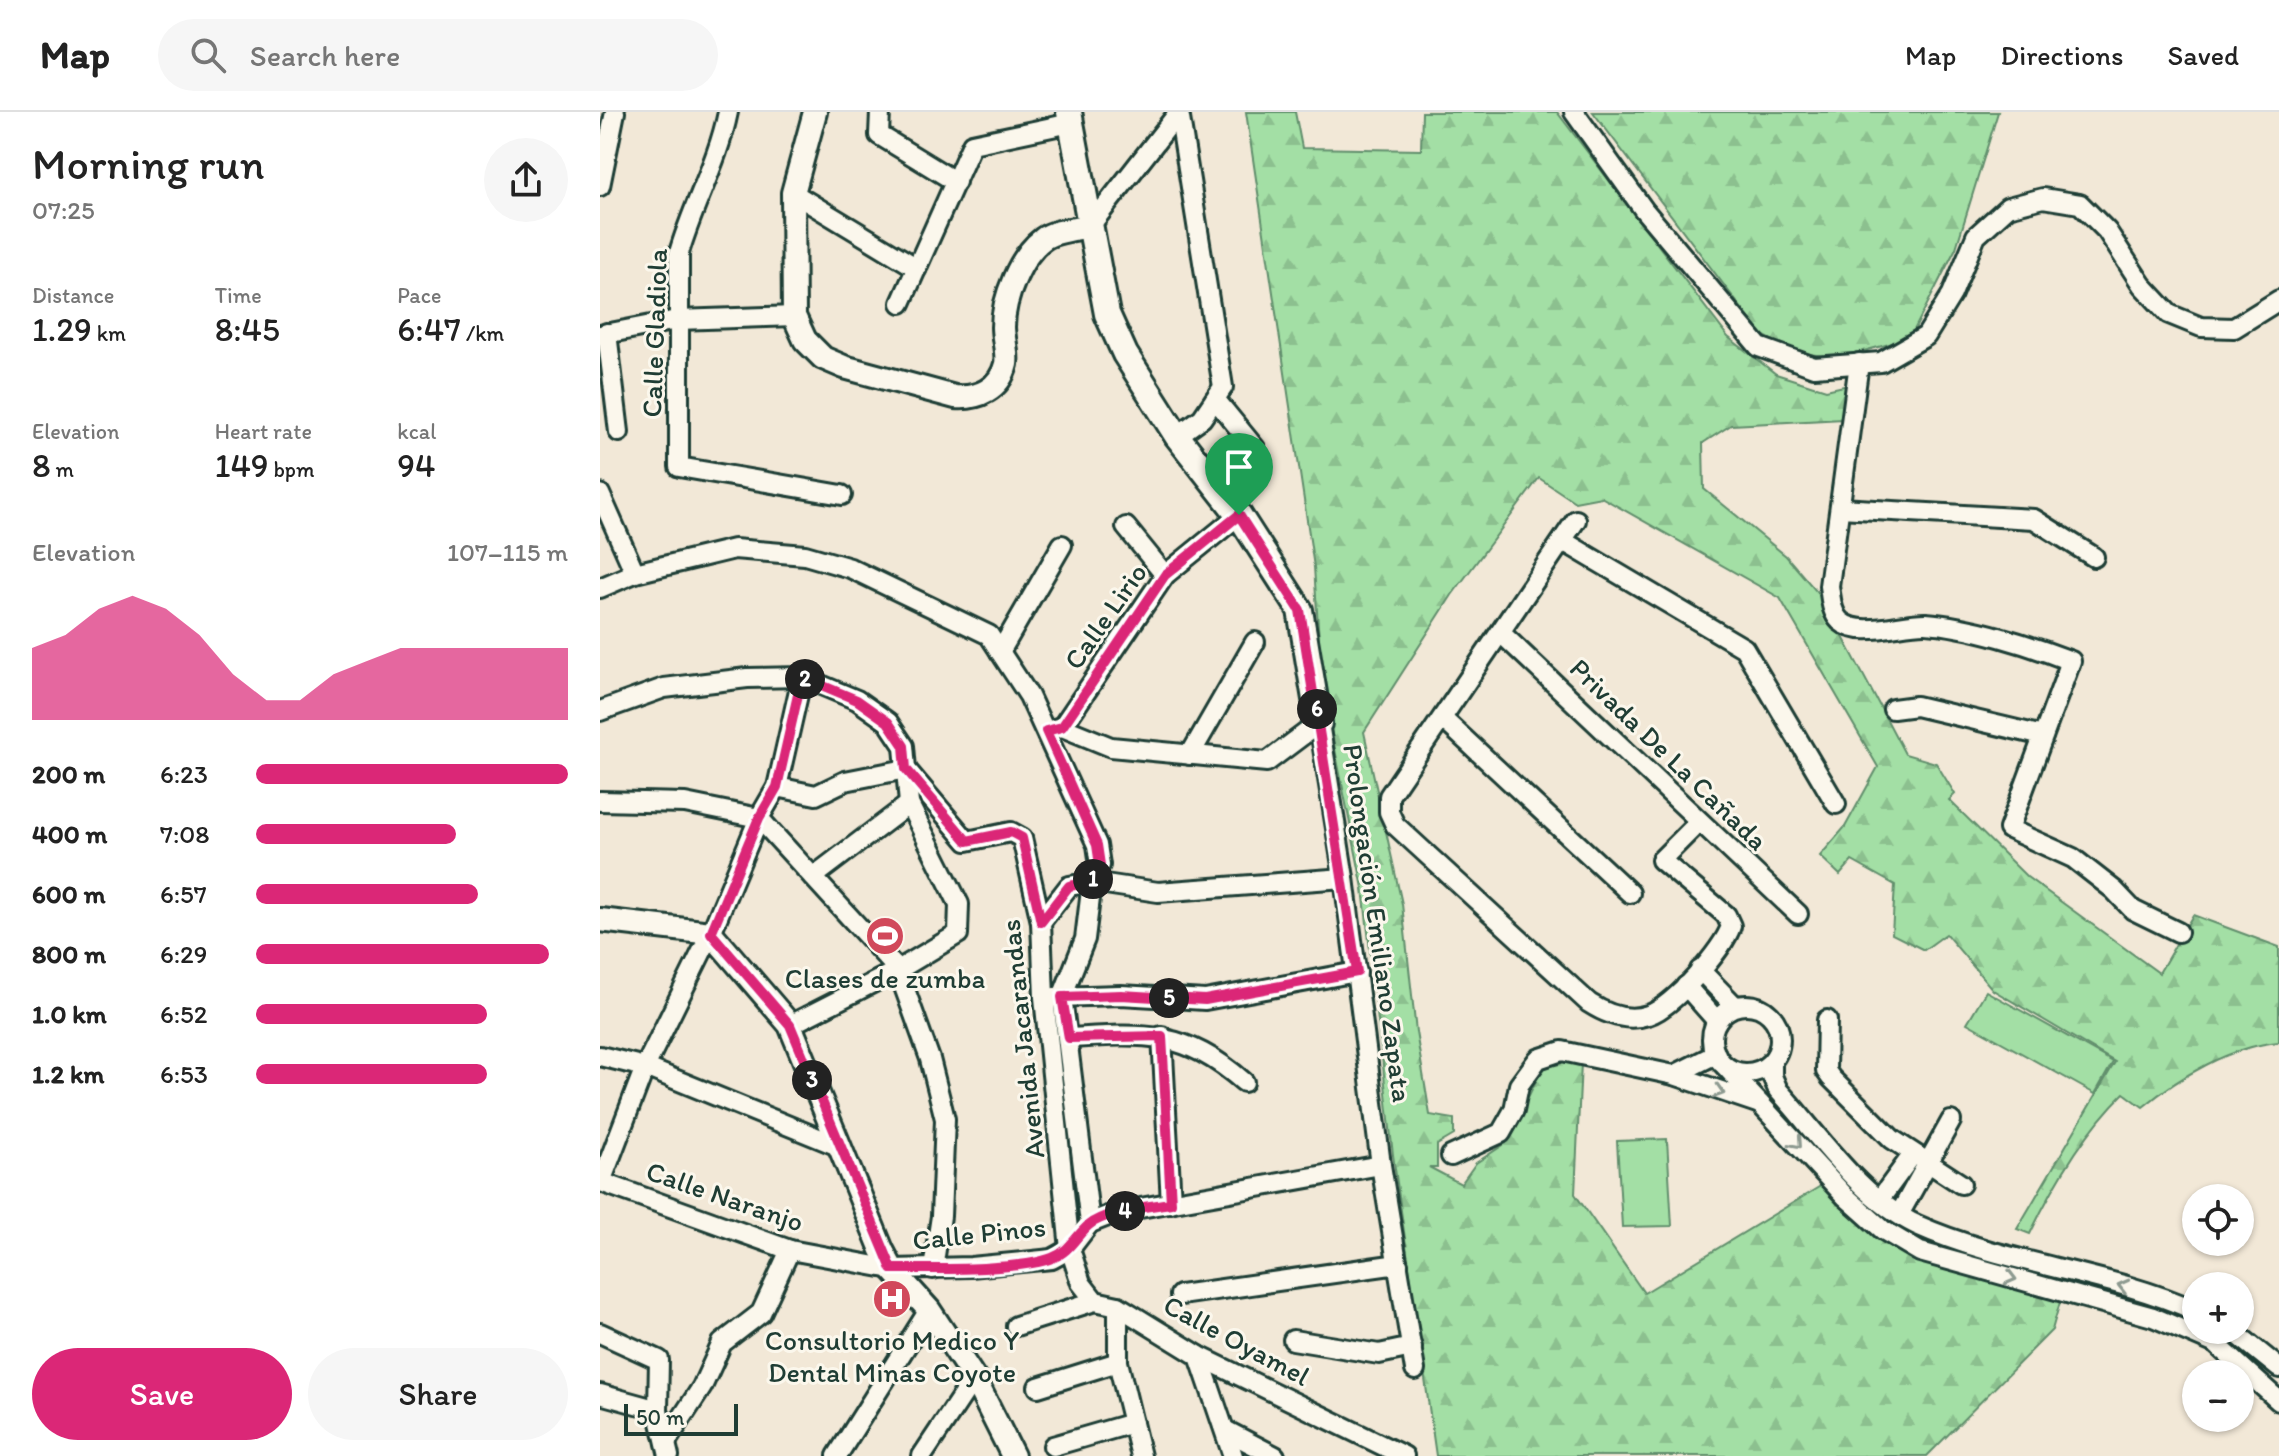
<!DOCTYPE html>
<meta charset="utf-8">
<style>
:root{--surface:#fff;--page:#f6f6f6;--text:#222;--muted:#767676;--line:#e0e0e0;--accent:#db2777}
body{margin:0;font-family:Itim,sans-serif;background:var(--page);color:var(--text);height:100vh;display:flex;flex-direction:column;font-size:30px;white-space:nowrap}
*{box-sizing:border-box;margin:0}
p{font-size:26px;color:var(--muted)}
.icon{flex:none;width:44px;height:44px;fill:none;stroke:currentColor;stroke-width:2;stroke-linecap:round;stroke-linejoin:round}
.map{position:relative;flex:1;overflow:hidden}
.side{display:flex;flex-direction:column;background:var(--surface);width:600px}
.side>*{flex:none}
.fabs{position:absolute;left:1582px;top:1072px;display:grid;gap:16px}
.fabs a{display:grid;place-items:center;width:72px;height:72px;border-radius:50%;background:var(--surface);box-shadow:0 2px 6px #0004;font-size:40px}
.scale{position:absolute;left:24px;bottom:20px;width:114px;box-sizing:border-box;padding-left:8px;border:4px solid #1f3d34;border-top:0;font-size:22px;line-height:28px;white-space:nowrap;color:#1f3d34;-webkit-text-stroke:6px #fbf7ec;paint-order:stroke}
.pin{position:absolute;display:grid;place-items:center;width:68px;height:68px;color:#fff;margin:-82px -34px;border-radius:50% 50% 50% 0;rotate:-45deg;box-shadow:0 0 8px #0007}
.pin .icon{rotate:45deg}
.km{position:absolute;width:40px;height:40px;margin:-20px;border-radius:50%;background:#222;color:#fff;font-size:22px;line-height:40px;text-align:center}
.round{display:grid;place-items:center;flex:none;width:84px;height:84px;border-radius:42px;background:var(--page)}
.head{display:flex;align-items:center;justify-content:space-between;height:136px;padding:0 32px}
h1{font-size:44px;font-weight:600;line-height:60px}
.metrics{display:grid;grid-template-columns:repeat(3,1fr);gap:12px;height:136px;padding:8px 32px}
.metrics div{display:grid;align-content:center}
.metrics b{font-size:34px;font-weight:600}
.metrics small{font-size:22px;font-weight:400}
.metrics p{font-size:22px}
.chart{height:224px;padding:16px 32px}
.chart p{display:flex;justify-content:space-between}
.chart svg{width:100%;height:144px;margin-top:8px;fill:var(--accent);opacity:.7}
.button{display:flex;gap:16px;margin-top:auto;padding:16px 32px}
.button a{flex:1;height:92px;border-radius:48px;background:var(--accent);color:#fff;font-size:32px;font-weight:600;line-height:92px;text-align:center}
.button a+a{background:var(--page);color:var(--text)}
ul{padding:0 32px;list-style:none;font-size:26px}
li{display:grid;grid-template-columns:128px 96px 1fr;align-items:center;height:60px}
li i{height:20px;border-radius:10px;background:var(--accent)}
header{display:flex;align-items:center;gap:48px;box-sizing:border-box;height:112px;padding:0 40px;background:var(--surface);border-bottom:2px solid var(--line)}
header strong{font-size:38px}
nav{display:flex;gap:44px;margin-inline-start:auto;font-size:28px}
.search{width:560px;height:72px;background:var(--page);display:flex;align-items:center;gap:20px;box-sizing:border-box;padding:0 28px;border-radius:44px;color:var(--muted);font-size:30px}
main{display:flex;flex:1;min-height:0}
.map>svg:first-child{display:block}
.forest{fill:url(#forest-firs);stroke:#618e6c;stroke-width:2}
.park{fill:#a3dfa5;stroke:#618e6c;stroke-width:2}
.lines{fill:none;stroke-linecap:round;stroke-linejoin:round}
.minor-casing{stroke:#1f3d34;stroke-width:24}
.tertiary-casing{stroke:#1f3d34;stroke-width:28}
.secondary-casing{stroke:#1f3d34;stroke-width:30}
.minor{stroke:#fbf7ec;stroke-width:18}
.tertiary{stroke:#fbf7ec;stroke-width:22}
.secondary{stroke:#fbf7ec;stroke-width:24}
.oneway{stroke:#8d9a90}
.route-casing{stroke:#fff;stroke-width:16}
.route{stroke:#db2777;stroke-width:10}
.labels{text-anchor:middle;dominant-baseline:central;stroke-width:6;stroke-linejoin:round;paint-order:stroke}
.street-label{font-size:28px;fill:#1f3d34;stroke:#fbf7ec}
.poi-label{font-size:28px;fill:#1f3d34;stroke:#fbf7ec}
</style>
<header>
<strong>Map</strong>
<div class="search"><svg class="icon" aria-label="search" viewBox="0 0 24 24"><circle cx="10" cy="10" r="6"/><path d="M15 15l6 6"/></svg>Search here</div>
<nav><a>Map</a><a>Directions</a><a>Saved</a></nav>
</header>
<main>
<section class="side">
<div class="head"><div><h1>Morning run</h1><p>07:25</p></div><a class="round"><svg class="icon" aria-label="share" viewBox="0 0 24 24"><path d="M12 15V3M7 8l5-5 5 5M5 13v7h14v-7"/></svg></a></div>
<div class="metrics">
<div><p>Distance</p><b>1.29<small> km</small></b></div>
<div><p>Time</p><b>8:45</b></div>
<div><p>Pace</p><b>6:47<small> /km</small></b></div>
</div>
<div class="metrics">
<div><p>Elevation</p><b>8<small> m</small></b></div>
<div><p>Heart rate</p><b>149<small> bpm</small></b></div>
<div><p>kcal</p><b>94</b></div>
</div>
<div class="chart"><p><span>Elevation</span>107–115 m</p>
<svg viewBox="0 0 160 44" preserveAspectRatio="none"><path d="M0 44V22L10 18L20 10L30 6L40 10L50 18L60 30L70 38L80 38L90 30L100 26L110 22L120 22L130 22L140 22L150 22L160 22V44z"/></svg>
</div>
<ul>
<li><b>200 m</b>6:23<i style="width:100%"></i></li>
<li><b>400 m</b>7:08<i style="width:64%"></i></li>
<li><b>600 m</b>6:57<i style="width:71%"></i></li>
<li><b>800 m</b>6:29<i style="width:94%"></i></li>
<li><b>1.0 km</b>6:52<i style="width:74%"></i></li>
<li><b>1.2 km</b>6:53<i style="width:74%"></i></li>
</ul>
<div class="button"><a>Save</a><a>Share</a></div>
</section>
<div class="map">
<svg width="1679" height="1344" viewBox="0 0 1679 1344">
<defs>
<pattern id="forest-firs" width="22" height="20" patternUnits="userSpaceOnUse" patternTransform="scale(2)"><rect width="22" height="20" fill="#a3dfa5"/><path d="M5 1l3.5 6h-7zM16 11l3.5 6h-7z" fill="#8cc08f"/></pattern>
</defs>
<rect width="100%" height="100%" fill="#f2e8d7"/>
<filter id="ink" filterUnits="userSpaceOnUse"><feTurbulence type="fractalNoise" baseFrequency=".0125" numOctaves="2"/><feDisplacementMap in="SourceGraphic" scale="16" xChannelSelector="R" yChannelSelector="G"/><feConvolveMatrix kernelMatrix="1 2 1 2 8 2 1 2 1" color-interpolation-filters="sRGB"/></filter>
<g filter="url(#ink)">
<g class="forest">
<path d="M646,0H695L702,36L821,38L822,0H957L1128,225L1176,262L1226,278L1248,273L1243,307L1131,313L1103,331L1104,377L1186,444L1223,487L1305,642L1336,651L1355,682L1349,688L1427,765L1559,861L1593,803L1679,835V930C1631,934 1579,965 1543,995L1524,981C1485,1019 1454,1072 1430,1122L1417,1117L1515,950L1393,878L1346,822L1324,838L1292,822L1295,773L1252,749L1240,763L1220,744L1245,715L1278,655L1180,486L1001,385L975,390L939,366L852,483L764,620L802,792L816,920L830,1003L854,1007V1023L837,1033V1055H829L861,1072L876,1051L906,1031L945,950H981L975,1082L1044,1181L1224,1072L1294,1136L1460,1190L1452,1218L1327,1344H836L793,1043L763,776L722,573L714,455Z"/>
<path d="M993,0H1398L1356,136L1310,226C1249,243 1219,257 1161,222Z"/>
</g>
<g class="park">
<path d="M1386,879L1513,950L1495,982L1367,911Z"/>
<path d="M1067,1027L1072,1114L1022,1115L1017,1029Z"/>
</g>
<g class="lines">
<defs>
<g id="minor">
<path d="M128,0C118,50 93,92 79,141V355L242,383"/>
<path d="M280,0L279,23L356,70"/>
<path d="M974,0L1044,98L1159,235L1214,255L1281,250L1326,224L1352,182L1376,124L1408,95L1443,86L1480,92L1507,119L1542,173L1569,202L1601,215L1634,216L1679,188"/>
<path d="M0,74L15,0"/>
<path d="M193,81L317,156"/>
<path d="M490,114L579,0"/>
<path d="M301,191L372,32L471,11"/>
<path d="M7,221L19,320"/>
<path d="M0,223L77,208L194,204"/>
<path d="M1259,251L1229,474C1231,486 1231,500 1240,509C1260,527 1302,510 1326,511C1370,514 1430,533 1471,549L1409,717L1473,746L1514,778L1533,798L1578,820"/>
<path d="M615,287L655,336"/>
<path d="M577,324L602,306L623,275L579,0"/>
<path d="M0,382L35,461"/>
<path d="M1240,396L1434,407L1494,445"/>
<path d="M976,408L789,684V700L795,713L989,891C1006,902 1027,910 1048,903C1072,896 1124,837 1131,814L1126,803L1061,748L1099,710"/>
<path d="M526,415L565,463"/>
<path d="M963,429L1144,536L1236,692"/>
<path d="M0,476L35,461L134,437L205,443L250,456L389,523L429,584L497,733L500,753L492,770L485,827L462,885L490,1111"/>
<path d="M902,522L1198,802"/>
<path d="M400,540L462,433"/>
<path d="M202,565L177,675L159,706L111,821L45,955L1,1070L190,1138L292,1157L371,1155L452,1147L470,1137L490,1111L518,1100L781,1053"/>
<path d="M1293,597L1316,594L1443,624"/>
<path d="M0,599L64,576L147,566L202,565L257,588L288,610L304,634L309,692L359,792L358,822L298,858L190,913"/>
<path d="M843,607L1030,781"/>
<path d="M462,615L565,463L639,403"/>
<path d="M446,619L462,615L511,635L667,650L719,611L744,766L781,1053L815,1258"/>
<path d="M590,643L655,530"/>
<path d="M306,657L367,729L411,720L422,726L441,810L444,885L470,1137L481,1171L495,1189L518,1194L599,1244L804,1344"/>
<path d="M177,675L216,683L245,669L306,657"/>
<path d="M0,689L85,691L159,706"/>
<path d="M159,706L298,858L330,947L345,1007L341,1104L333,1157"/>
<path d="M213,765L309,692"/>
<path d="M441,810L469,774L492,770L558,780L744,766"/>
<path d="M1100,858L1135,894"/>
<path d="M1086,874L1117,909"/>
<path d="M454,885L521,883L605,888L757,860"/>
<circle cx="1146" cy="927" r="34"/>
<path d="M1227,908L1226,959L1231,966L1292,1027L1361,1072"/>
<path d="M562,924L571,1091"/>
<path d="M469,926C545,921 584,918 644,970"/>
<path d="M0,944L45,955L238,1034"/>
<path d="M1172,950V964L1178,978C1219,1023 1261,1087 1317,1113C1406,1153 1508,1159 1596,1199"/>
<path d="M1125,954L1245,1084L1283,1118L1320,1140L1553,1205L1616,1232L1679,1289"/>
<path d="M1074,963L1116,942"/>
<path d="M851,1044L901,1021L914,998L919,973L938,947L962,939L1074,963L1160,992"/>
<path d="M1280,1087L1313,1042"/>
<path d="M1300,1101L1351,1009"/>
<path d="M580,1183L798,1152"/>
<path d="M518,1194V1250L541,1344"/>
<path d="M416,1214L495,1189"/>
<path d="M1632,1218L1679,1256"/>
<path d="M0,1221L59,1248L58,1298L69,1344"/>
<path d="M693,1228L779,1242L812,1235"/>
<path d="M599,1244L633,1344"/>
<path d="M438,1275L518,1250"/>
<path d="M0,1282L58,1298"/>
<path d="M625,1318L675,1344"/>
<path d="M66,1330L102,1275L122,1231L161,1201L190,1138"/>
<path d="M453,1334L533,1311"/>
<path d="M237,1344L329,1198"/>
<path d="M322,1344L374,1266"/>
</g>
<g id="tertiary">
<path d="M215,0L193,81L194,204L205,228L223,246L244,255L355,285C378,287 400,277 406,252C408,241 403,227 403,215C403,187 420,144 443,127C453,119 477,117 490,114"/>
<path d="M0,808L111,821L190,913L282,1138L292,1157L329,1198L374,1266L413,1344"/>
</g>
<path id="secondary" d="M469,0L507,202L525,242L577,324L639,403L700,498L719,611"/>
</defs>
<use href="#minor" class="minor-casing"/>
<use href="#tertiary" class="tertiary-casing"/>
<use href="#secondary" class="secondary-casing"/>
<use href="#minor" class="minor"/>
<use href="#tertiary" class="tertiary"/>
<use href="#secondary" class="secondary"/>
</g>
<defs><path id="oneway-chevron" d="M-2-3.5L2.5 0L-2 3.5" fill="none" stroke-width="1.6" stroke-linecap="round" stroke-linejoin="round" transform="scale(2)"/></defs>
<g class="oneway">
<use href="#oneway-chevron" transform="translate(1119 980) rotate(17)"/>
<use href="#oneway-chevron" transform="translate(1197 1031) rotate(48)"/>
<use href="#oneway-chevron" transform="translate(1411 1166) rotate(15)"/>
<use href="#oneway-chevron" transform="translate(1523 1174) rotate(-166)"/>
</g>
</g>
<g class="lines" filter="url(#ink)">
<defs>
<path id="route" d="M639,403L700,498L757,860L605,888L521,883L462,885L469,926L562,924L571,1091C545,1095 516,1097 493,1110C477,1120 472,1139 452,1146C417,1159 331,1157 292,1157L190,913L111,821L159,706L177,675L202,565L257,588L288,610L304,634L306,657L367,729L411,720L422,726L441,810L469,774L492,770L500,753L497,733L446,619L462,615L565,463Z"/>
</defs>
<use href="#route" class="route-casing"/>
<use href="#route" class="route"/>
</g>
<defs>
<symbol id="stadium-disc" viewBox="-11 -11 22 22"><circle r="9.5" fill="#d1495b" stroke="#fbf7ec"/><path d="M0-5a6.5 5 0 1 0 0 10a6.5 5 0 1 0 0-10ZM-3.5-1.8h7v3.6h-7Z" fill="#fff"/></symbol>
<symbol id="hospital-disc" viewBox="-11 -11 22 22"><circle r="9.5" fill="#d1495b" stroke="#fbf7ec"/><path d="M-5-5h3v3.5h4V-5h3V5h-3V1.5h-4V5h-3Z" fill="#fff"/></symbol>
</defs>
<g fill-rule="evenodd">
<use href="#stadium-disc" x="263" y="802" width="44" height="44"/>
<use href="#hospital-disc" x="270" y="1165" width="44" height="44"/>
</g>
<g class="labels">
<g class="street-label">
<text transform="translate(54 221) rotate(-88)">Calle Gladiola</text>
<text transform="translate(505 504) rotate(-55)">Calle Lirio</text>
<text transform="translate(1069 642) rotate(44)">Privada De La Cañada</text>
<text transform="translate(778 811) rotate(82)">Prolongación Emiliano Zapata</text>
<text transform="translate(422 927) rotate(-96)">Avenida Jacarandas</text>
<text transform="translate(125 1084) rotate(19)">Calle Naranjo</text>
<text transform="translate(379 1121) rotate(-6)">Calle Pinos</text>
<text transform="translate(637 1228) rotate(28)">Calle Oyamel</text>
</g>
<g class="poi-label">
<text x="285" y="866">Clases de zumba</text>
<text x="292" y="1228">Consultorio Medico Y<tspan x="292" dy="32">Dental Minas Coyote</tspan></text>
</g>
</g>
</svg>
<div class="fabs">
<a><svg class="icon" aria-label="locate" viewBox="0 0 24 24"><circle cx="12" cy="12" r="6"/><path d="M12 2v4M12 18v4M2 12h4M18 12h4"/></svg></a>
<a>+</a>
<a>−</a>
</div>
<div class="scale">50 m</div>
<div class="pin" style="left:639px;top:403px;background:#1e9e55"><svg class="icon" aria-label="arrive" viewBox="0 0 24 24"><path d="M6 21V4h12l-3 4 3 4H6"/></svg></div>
<b class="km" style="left:493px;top:767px">1</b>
<b class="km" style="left:205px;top:567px">2</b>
<b class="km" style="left:212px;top:968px">3</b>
<b class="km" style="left:525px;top:1099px">4</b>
<b class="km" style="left:569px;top:886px">5</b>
<b class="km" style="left:717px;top:597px">6</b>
</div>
</main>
